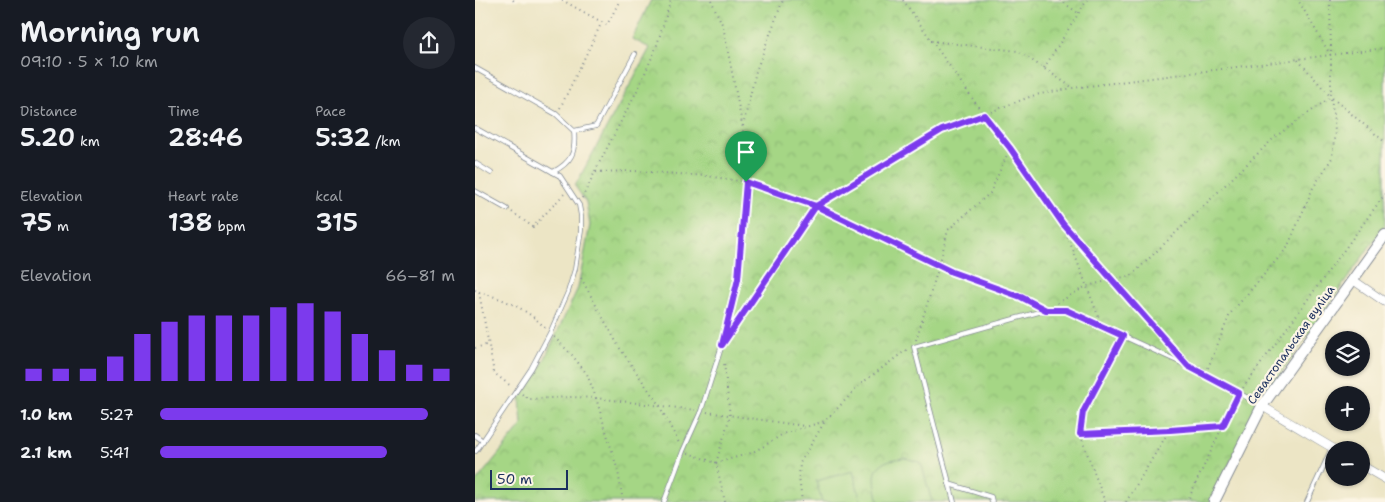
<!DOCTYPE html>
<meta charset="utf-8">
<style>
:root{--surface:#171b24;--page:#242831;--text:#f1f3f6;--muted:#9ea1a6;--accent:#7c3aed}
body{margin:0;font-family:"Shantell Sans",sans-serif;background:var(--page);color:var(--text);height:100vh;display:flex;flex-direction:column;font-size:19px;white-space:nowrap}
*{box-sizing:border-box;margin:0}
p{font-size:16px;color:var(--muted)}
.icon{flex:none;width:28px;height:28px;fill:none;stroke:currentColor;stroke-width:2;stroke-linecap:round;stroke-linejoin:round}
.map{position:relative;flex:1;overflow:hidden}
.details{display:flex;flex-direction:column;background:var(--surface);width:475px}
.details>*{flex:none}
.buttons{position:absolute;left:850px;top:331px;display:grid;gap:10px}
.buttons a{display:grid;place-items:center;width:45px;height:45px;border-radius:50%;background:var(--surface);box-shadow:0 1px 4px #0004;font-size:25px}
.scale{position:absolute;left:15px;bottom:12px;width:78px;box-sizing:border-box;padding-left:5px;border:2px solid #1b2f5e;border-top:0;font-size:14px;line-height:18px;white-space:nowrap;color:#1b2f5e;-webkit-text-stroke:4px #fcf5e5;paint-order:stroke}
.pin{position:absolute;display:grid;place-items:center;width:42px;height:42px;color:#fff;margin:-51px -21px;border-radius:50% 50% 50% 0;rotate:-45deg;box-shadow:0 0 5px #0007}
.pin .icon{rotate:45deg}
.round{display:grid;place-items:center;flex:none;width:52px;height:52px;border-radius:26px;background:var(--page)}
.overview{display:flex;align-items:center;justify-content:space-between;height:85px;padding:0 20px}
h1{font-size:28px;font-weight:600;line-height:38px}
.figures{display:grid;grid-template-columns:repeat(3,1fr);gap:8px;height:85px;padding:5px 20px}
.figures div{display:grid;align-content:center}
.figures b{font-size:25px;font-weight:600}
.figures small{font-size:14px;font-weight:400}
.figures p{font-size:14px}
.chart{height:140px;padding:10px 20px}
.chart p{display:flex;justify-content:space-between}
.chart svg{width:100%;height:90px;margin-top:5px;stroke:var(--accent);stroke-width:6}
ul{padding:0 20px;list-style:none;font-size:16px}
li{display:grid;grid-template-columns:80px 60px 1fr;align-items:center;height:38px}
li i{height:12px;border-radius:6px;background:var(--accent)}
main{display:flex;flex:1;min-height:0}
.map>svg:first-child{display:block}
.park{fill:url(#park-crowns);stroke:#608272}
.pitch{fill:#a5d685;stroke:#608272}
.lines{fill:none;stroke-linecap:round;stroke-linejoin:round}
.service-casing{stroke:#848a92;stroke-width:5.5}
.minor-casing{stroke:#848a92;stroke-width:9}
.tertiary-casing{stroke:#848a92;stroke-width:12}
.path{stroke:#848a92;stroke-width:2;stroke-dasharray:1 4;stroke-linecap:butt}
.service{stroke:#fff;stroke-width:4}
.minor{stroke:#fff;stroke-width:8}
.tertiary{stroke:#fff;stroke-width:10}
.route-casing{stroke:#fff;stroke-width:10}
.route{stroke:#7c3aed;stroke-width:6}
.labels{text-anchor:middle;dominant-baseline:central;stroke-width:4.5;stroke-linejoin:round;paint-order:stroke}
.street-label{font-size:12px;fill:#1b2f5e;stroke:#fcf5e5}
</style>
<main>
<section class="details">
<div class="overview"><div><h1>Morning run</h1><p>09:10 · 5 × 1.0 km</p></div><a class="round"><svg class="icon" aria-label="share" viewBox="0 0 24 24"><path d="M12 15V3M7 8l5-5 5 5M5 13v7h14v-7"/></svg></a></div>
<div class="figures">
<div><p>Distance</p><b>5.20<small> km</small></b></div>
<div><p>Time</p><b>28:46</b></div>
<div><p>Pace</p><b>5:32<small> /km</small></b></div>
</div>
<div class="figures">
<div><p>Elevation</p><b>75<small> m</small></b></div>
<div><p>Heart rate</p><b>138<small> bpm</small></b></div>
<div><p>kcal</p><b>315</b></div>
</div>
<div class="chart"><p><span>Elevation</span>66–81 m</p>
<svg viewBox="0 0 160 44" preserveAspectRatio="none"><path d="M5 44V38M15 44V38M25 44V38M35 44V32M45 44V21M55 44V15M65 44V12M75 44V12M85 44V12M95 44V8M105 44V6M115 44V10M125 44V21M135 44V29M145 44V36M155 44V38"/></svg>
</div>
<ul>
<li><b>1.0 km</b>5:27<i style="width:91%"></i></li>
<li><b>2.1 km</b>5:41<i style="width:77%"></i></li>
</ul>
</section>
<div class="map">
<svg width="910" height="502" viewBox="0 0 910 502">
<defs>
<pattern id="park-crowns" width="20" height="18" patternUnits="userSpaceOnUse" patternTransform="scale(1.25)"><rect width="20" height="18" fill="#a5d685"/><path d="M2 6a3 3 0 1 1 6 0M12 15a3 3 0 1 1 6 0" fill="none" stroke="#8db875"/></pattern>
</defs>
<rect width="100%" height="100%" fill="#fcf5e5"/>
<filter id="ink" filterUnits="userSpaceOnUse"><feTurbulence type="fractalNoise" baseFrequency=".02" numOctaves="2"/><feDisplacementMap in="SourceGraphic" scale="10" xChannelSelector="R" yChannelSelector="G"/><feConvolveMatrix kernelMatrix="1 2 1 2 8 2 1 2 1" color-interpolation-filters="sRGB"/></filter>
<filter id="wash" filterUnits="userSpaceOnUse"><feTurbulence type="fractalNoise" baseFrequency=".0096" numOctaves="4" result="noise"/><feDisplacementMap in="SourceGraphic" scale="20" xChannelSelector="R" yChannelSelector="G"/><feGaussianBlur stdDeviation="1.12" result="paint"/><feColorMatrix in="noise" values="0 0 0 0 0 0 0 0 0 0 0 0 0 0 0 0 0 1.4 0 .05"/><feComposite in="paint" operator="in"/></filter>
<g filter="url(#wash)">
<rect width="100%" height="100%" fill="#ece5c5"/>
<path class="park" d="M176,0H910V225L785,403L735,502H0V483L47,425L45,398L63,373L103,288L115,225L111,202L100,186L175,48L157,39Z"/>
<g class="pitch">
<path d="M430,458L444,462L447,466L457,502H404C397,474 396,460 430,458Z"/>
<path d="M378,471L386,502H347L341,481Z"/>
</g>
</g>
<g filter="url(#ink)">
<g class="lines">
<defs>
<g id="service">
<path d="M0,68L81,114L99,131C101,152 97,162 78,172"/>
<path d="M0,128L85,176L104,205L106,216V231L100,269L93,292L75,333L56,369L1,451"/>
<path d="M99,131L121,126L160,54"/>
<path d="M0,163L16,173"/>
<path d="M0,191L32,209"/>
<path d="M0,435L8,441"/>
<path d="M474,484L516,497L517,502"/>
<path d="M189,502L208,451L226,411L247,345"/>
<path d="M479,502L439,347L571,310H591L713,366L786,405"/>
<path d="M832,502L857,448"/>
</g>
<g id="minor">
<path d="M878,280L910,302"/>
<path d="M787,406L861,450"/>
<path d="M886,465L910,479"/>
</g>
<path id="tertiary" d="M739,502L787,406L910,235"/>
</defs>
<use href="#service" class="service-casing"/>
<use href="#minor" class="minor-casing"/>
<use href="#tertiary" class="tertiary-casing"/>
<g class="path">
<path d="M38,0L39,1"/>
<path d="M87,0L132,25L145,0"/>
<path d="M236,0L248,26L268,129L271,182L263,279L248,338"/>
<path d="M428,0L509,115L535,148L588,224L701,353"/>
<path d="M585,0L603,13"/>
<path d="M855,0L856,54"/>
<path d="M456,41L543,51L598,88"/>
<path d="M823,60L856,97"/>
<path d="M569,68L612,0"/>
<path d="M85,108L127,22"/>
<path d="M268,126L281,71L308,0"/>
<path d="M120,171L164,87L181,48L196,0"/>
<path d="M107,198L120,172L160,171L232,176L271,182L341,206L477,272L546,297L563,305"/>
<path d="M37,212L58,227L89,194"/>
<path d="M589,227L624,318"/>
<path d="M106,278L144,347L184,405L204,443"/>
<path d="M0,290L4,292L19,373L37,387"/>
<path d="M4,292C29,299 53,309 71,329"/>
<path d="M582,303L612,286L657,275L800,137L856,97L910,142"/>
<path d="M79,337L97,355L112,374L121,398L143,471L148,502"/>
<path d="M251,339L341,206L467,130L560,95L598,88L910,48"/>
<path d="M441,340L464,266L473,230L515,193L535,148"/>
<path d="M0,348L14,344"/>
<path d="M733,368L755,314L812,248L838,188L857,158L860,131L856,97V56L823,0"/>
<path d="M768,388L910,194"/>
<path d="M47,394L54,399L97,397L121,398L220,410"/>
<path d="M232,412L329,426"/>
<path d="M605,434L695,430L747,426"/>
<path d="M213,453L241,463L255,416L249,363"/>
<path d="M250,502L241,463L276,453L289,446L308,434L350,421L387,383L434,348"/>
<path d="M327,502L324,477L325,463L350,421"/>
<path d="M630,502L605,434L609,412L645,343"/>
<path d="M651,502L694,431"/>
<path d="M712,502L761,398"/>
</g>
<use href="#service" class="service"/>
<use href="#minor" class="minor"/>
<use href="#tertiary" class="tertiary"/>
</g>
</g>
<g class="lines" filter="url(#ink)">
<defs>
<path id="route" d="M271,182L341,206L477,272L546,297L571,310H591L648,336L608,412L605,434L695,430L748,426L764,393L713,366L588,224L535,148L509,115L467,130L341,206L247,345L263,279L271,182"/>
</defs>
<use href="#route" class="route-casing"/>
<use href="#route" class="route"/>
</g>
<g class="labels">
<g class="street-label">
<text transform="translate(816 345) rotate(-55)">Севастопальская вуліца</text>
</g>
</g>
</svg>
<div class="buttons">
<a><svg class="icon" aria-label="layers" viewBox="0 0 24 24"><path d="M12 4l9 5-9 5-9-5zM3 14l9 5 9-5"/></svg></a>
<a>+</a>
<a>−</a>
</div>
<div class="scale">50 m</div>
<div class="pin" style="left:271px;top:182px;background:#1e9e55"><svg class="icon" aria-label="arrive" viewBox="0 0 24 24"><path d="M6 21V4h12l-3 4 3 4H6"/></svg></div>
</div>
</main>
